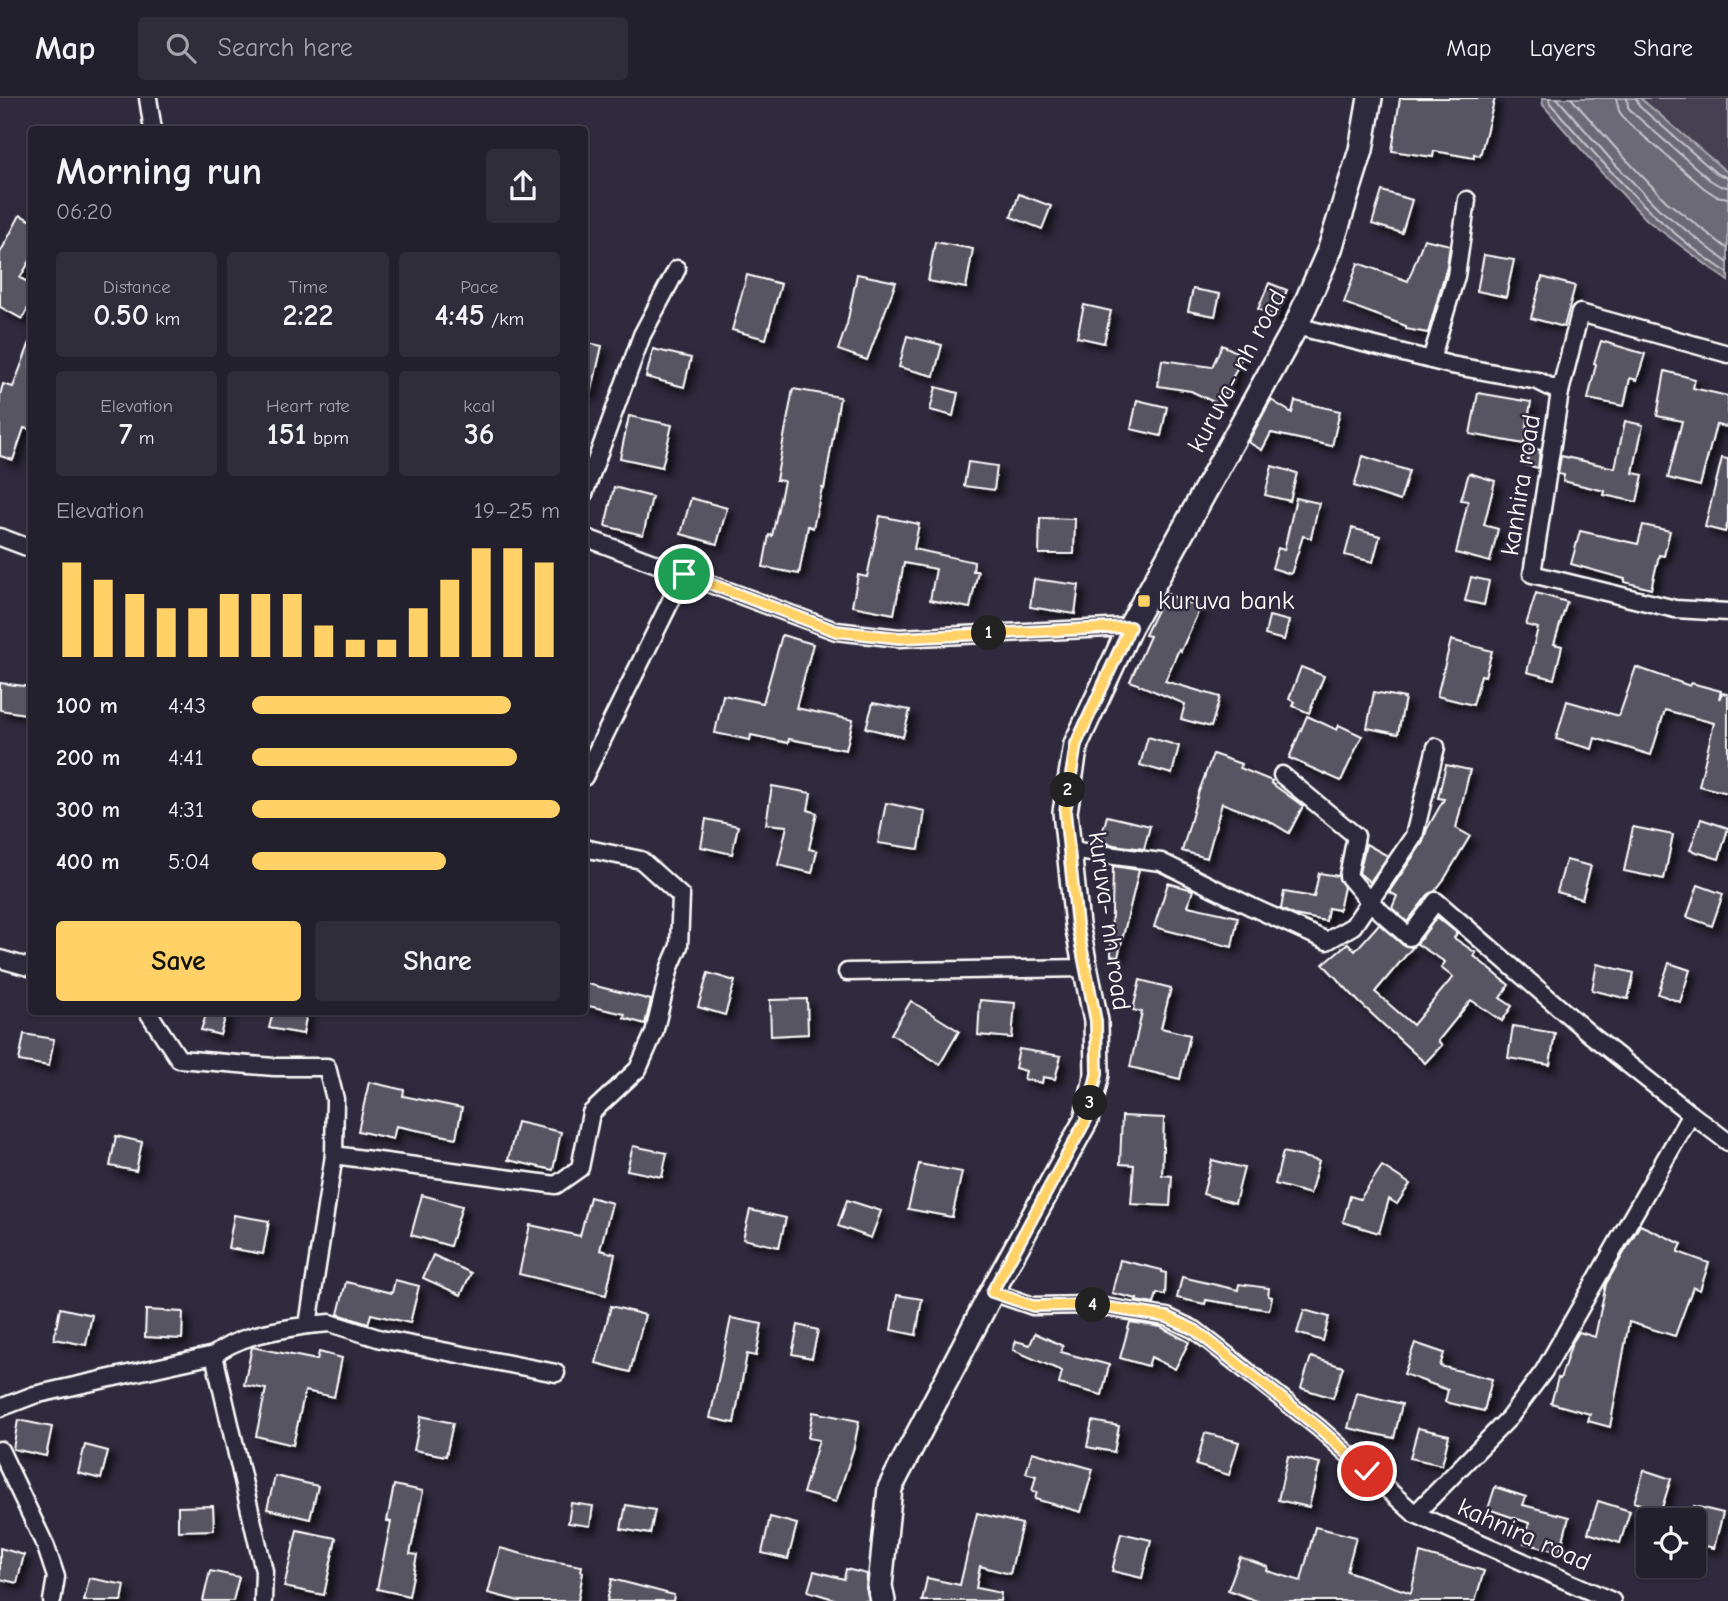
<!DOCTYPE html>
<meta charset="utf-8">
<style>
:root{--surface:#23202e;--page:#2f2d3a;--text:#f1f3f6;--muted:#a3a3aa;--line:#403e4a;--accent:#ffd166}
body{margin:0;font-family:"Comic Neue",sans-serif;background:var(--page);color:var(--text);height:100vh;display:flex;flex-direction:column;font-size:26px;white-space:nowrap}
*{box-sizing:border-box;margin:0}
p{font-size:23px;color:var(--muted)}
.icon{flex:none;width:38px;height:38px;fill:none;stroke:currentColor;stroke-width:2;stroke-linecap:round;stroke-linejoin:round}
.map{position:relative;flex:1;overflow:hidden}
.side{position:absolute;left:28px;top:28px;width:560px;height:889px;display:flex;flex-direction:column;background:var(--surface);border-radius:7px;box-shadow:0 2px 5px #0004,0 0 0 2px var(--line)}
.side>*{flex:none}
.buttons{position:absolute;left:1636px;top:1410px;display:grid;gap:14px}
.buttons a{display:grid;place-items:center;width:70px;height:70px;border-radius:7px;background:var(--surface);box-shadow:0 2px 5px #0004,0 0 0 2px var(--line);font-size:35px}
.pin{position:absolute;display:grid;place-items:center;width:60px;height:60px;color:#fff;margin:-30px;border:4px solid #fff;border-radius:50%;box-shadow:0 2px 7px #0007}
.km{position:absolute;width:35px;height:35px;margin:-18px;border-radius:50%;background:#222;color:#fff;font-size:19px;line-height:35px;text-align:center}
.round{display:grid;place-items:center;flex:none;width:74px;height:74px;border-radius:7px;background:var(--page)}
.overview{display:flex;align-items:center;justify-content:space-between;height:119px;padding:0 28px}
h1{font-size:38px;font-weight:700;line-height:52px}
.stats{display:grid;grid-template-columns:repeat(3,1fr);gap:10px;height:119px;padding:7px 28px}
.stats div{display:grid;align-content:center;border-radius:7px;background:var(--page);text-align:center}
.stats b{font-size:30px;font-weight:700}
.stats small{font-size:19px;font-weight:400}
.stats p{font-size:19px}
.chart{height:196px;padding:14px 28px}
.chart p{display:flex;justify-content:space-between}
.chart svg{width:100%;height:126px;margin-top:7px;stroke:var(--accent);stroke-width:6}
.cta{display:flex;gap:14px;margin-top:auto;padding:14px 28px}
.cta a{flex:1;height:80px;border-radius:7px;background:var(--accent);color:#111;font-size:28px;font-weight:700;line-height:80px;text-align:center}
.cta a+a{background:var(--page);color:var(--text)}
ul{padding:0 28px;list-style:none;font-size:23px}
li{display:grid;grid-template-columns:112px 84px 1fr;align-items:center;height:52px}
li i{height:18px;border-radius:9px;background:var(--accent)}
header{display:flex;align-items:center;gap:42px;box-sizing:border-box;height:98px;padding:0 35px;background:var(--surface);border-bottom:2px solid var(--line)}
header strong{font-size:33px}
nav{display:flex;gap:38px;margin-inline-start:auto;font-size:24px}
.search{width:490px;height:63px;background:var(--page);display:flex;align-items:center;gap:18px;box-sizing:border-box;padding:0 24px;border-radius:7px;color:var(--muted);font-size:26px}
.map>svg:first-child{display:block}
.green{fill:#464152;stroke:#a2a0a8;stroke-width:2}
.water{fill:#6d6a77;stroke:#a7a6ad;stroke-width:2}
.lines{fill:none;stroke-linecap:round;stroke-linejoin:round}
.shore{stroke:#c5c3c9;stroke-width:2}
.building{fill:#595564;stroke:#fff;stroke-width:2;filter:url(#shadow)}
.street-casing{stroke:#fff;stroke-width:21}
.secondary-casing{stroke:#fff;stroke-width:28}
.street{stroke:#2f2a3d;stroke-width:16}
.secondary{stroke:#2f2a3d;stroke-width:23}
.route-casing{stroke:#fff;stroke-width:14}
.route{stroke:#ffd166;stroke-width:9}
.poi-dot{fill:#ffd166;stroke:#2f2a3d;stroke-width:2.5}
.labels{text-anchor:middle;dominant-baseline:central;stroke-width:5;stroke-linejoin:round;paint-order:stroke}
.street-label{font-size:26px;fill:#fff;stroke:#2f2a3d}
.poi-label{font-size:26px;fill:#fff;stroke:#2f2a3d;text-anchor:start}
</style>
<header>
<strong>Map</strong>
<div class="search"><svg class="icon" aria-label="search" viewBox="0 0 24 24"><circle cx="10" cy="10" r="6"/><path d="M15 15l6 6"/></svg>Search here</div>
<nav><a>Map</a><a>Layers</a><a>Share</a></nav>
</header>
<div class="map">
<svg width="1728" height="1503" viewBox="0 0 1728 1503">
<defs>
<filter id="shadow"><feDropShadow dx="6" dy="6" stdDeviation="3.5" flood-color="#0009"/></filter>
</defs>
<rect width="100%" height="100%" fill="#2f2a3d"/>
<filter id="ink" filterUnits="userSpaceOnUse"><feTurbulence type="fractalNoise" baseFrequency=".0143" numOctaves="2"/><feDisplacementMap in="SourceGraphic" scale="14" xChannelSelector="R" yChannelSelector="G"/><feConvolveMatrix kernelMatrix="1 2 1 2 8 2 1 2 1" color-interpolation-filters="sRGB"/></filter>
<g filter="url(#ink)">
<path class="green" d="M1640,0H1728V75L1720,69Z"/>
<path class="water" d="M1542,0H1640L1728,75V183L1648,123L1601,74L1543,7Z"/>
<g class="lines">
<g class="shore">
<path d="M1549,0L1550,5C1604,67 1658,130 1728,175"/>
<path d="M1557,0L1613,64L1659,111L1728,165"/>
<path d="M1571,0L1621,56L1666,103L1728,151"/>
<path d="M1616,0L1619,13L1626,23L1704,90L1716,98L1728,100"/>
<path d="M1627,0L1628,9L1633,15L1710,82L1720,88L1728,89"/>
<path d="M1636,0L1639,8L1716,75L1728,80"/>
</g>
</g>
<g class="building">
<path d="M1400,0H1495L1480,58L1474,56V60L1434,53L1433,59L1392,53Z"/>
<path d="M1382,93L1412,102L1402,135L1372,126Z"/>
<path d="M1019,96L1051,108L1042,131L1011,119Z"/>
<path d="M20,117L32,123V159L20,180L32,186V203L22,221L0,209V155Z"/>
<path d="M1424,141L1450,147L1447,168L1428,235L1406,231V228L1344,205L1358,165L1408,183Z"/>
<path d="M935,144L973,151L966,190L928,183Z"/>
<path d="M1484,157L1514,162L1506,199L1477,193Z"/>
<path d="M857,176L896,184L867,262L838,252L847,226Z"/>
<path d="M747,177L781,186L766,241L732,232Z"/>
<path d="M1542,179L1575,188L1564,229L1531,220Z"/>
<path d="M1269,185L1287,192L1276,219L1258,211Z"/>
<path d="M1193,191L1220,196L1215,218L1188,213Z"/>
<path d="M1084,207L1111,213L1104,245L1077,239Z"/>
<path d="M907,238L942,247L934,278L899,269Z"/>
<path d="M1601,243L1645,256L1637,282L1630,280L1624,308L1588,301L1596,266L1594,265Z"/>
<path d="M30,244L32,332L24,330L13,362L0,358V297L3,286L13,289Z"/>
<path d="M584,244L602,248L591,296L584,295Z"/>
<path d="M1222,247L1243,257L1220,307L1191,293L1158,288L1162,262L1212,269Z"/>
<path d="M653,251L691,260L684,289L646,279Z"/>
<path d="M1665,273L1695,281L1693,290L1728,298V329L1716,327L1700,388L1668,380L1682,323L1657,318Z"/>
<path d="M936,289L958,295L953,318L930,312Z"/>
<path d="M793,291L840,299L824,391L822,390L813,430L808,428L799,476L763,469L769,437L772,438L784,383L776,382Z"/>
<path d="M1478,295L1531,304L1524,346L1470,336Z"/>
<path d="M1137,302L1167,309L1161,338L1131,331Z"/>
<path d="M1271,302L1292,315L1295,303L1340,313L1332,348L1271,335L1262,352L1248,344Z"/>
<path d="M629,318L672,327L662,369L620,360Z"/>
<path d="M1625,323L1643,327L1633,375L1643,377L1637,404L1604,397L1605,393L1563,383L1564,377L1558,376L1561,358L1615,370Z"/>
<path d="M1531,349L1540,352L1538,370L1526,367Z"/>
<path d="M1363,358L1409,373L1400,403L1354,388Z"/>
<path d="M1722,360L1728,361V424L1725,434L1705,429Z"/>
<path d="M968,364L997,368L994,392L964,388Z"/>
<path d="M1272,368L1297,375L1290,403L1265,397Z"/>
<path d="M1469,375L1495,383L1484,427L1498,431L1490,464L1456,455L1468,403L1461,402Z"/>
<path d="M614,389L652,399L643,437L605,428Z"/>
<path d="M691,400L727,410L717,446L681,436Z"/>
<path d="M1296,400L1319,405L1311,440L1303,438L1291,476L1272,470L1278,450L1284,452Z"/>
<path d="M880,418L919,426L914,451L974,464L973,473H978L970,510L930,502L936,471L904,465L894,516L852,508L858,477L867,479Z"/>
<path d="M1040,420L1075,421L1074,456H1039Z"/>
<path d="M1643,427L1670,433L1664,458L1659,457L1651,491L1625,484V481L1571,466L1580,433L1638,446Z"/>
<path d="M1352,430L1380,438L1373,464L1345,457Z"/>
<path d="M1471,479L1489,483L1484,507L1465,503Z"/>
<path d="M1034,481L1079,487L1075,516L1030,509Z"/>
<path d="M1165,495L1200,510L1181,553L1179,551L1165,583L1220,599L1211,629L1181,621L1185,606L1130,583L1150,538L1145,537Z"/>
<path d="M1536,495L1567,504L1554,546L1562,548L1554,581L1527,574L1538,530L1526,527Z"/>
<path d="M1269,518L1289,523L1284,542L1265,537Z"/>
<path d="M782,537L813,546L796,610L853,622L846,652L789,641L788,645L751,637L750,642L715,635L723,597L763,605Z"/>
<path d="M1451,542L1492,553L1485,578L1481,577L1473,607L1437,598Z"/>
<path d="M1301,569L1324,578L1309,615L1293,608L1295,604L1289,601Z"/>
<path d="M1636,569L1690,588L1691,585L1721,593L1719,601L1722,595L1728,596V695L1699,688L1714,625L1665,612L1651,657L1595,640L1592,651L1556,641L1567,603L1619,618Z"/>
<path d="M0,585L32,589V617L0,612Z"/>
<path d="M1374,594L1405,600L1398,636L1367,630Z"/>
<path d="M873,605L910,612L903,639L866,630Z"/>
<path d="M1307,618L1337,632L1339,627L1362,638L1341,683L1289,660Z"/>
<path d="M1148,639L1179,648L1172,676L1140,667Z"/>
<path d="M1213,656L1241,666L1240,670L1272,683L1271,685L1303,708L1289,735L1269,723L1222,705L1207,760L1182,753L1198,696Z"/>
<path d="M1446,667L1470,672L1456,730L1470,738L1445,780L1435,793L1428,797L1407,824L1392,810L1397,798L1389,794L1423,744L1427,731L1444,701L1438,700Z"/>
<path d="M772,688L811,695L808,712L817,715L809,751L817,753L812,775L778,767L787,728L766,726Z"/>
<path d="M886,705L925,713L919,751L878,745Z"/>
<path d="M1107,718L1150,728L1144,751L1114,747L1100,743Z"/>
<path d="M706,721L738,728L732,756L701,749Z"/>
<path d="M1701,721L1728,730L1719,761L1690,752Z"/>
<path d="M1633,729L1673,737L1664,781L1624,773Z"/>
<path d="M1366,746L1388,758L1370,784L1359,775Z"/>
<path d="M1566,762L1591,768L1582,801L1557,794Z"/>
<path d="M1113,768L1139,772L1118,859L1111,858Z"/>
<path d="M1319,775L1338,778L1344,789L1339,812L1328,810L1326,823L1294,817L1281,811L1284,794L1314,799Z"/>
<path d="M1168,785L1193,792L1188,808L1238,819L1232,849L1154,829Z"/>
<path d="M1698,787L1723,796L1712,828L1687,819Z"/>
<path d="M1437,819L1457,835L1454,840L1476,855L1474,858L1509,887L1500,900L1512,908L1502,923L1471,902L1438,943L1442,947L1425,965L1360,905L1323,866L1348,845L1355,853L1379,826L1403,847L1413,849L1375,894L1413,927L1453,879L1441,870L1445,864L1417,846Z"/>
<path d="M1669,865L1690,872L1680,904L1658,896Z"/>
<path d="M1597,866L1634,875L1628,901L1592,892Z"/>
<path d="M708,875L735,883L725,917L698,909Z"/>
<path d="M1140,882L1171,890L1161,930L1190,937L1180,981L1130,969L1142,914L1133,912Z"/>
<path d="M584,885L651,902L645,926L624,920L625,916L584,907Z"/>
<path d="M807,901L808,936L771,938L770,902Z"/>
<path d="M980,902L1015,905L1012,940L978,937Z"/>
<path d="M911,903L959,933L940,966L891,936Z"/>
<path d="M207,914H227L220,937L201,932Z"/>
<path d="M273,914H307L303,936L269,930Z"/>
<path d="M1513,928L1555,935L1550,967L1508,960Z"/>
<path d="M24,936L54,941L49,968L19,963Z"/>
<path d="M1019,951L1061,958L1055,981L1043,979L1042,985L1024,981L1026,973L1015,970Z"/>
<path d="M369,984L404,992L403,998L462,1010L456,1040L396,1028L393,1041L358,1033Z"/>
<path d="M1122,1018L1164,1020L1162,1077L1172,1078L1170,1108L1131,1106L1134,1067L1120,1066Z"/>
<path d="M517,1024L561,1034L553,1072L508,1062Z"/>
<path d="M116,1038L142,1044L136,1073L110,1068Z"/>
<path d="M633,1048L667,1055L662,1079L627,1072Z"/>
<path d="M1283,1054L1319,1063L1310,1096L1275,1086Z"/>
<path d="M1212,1062L1244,1070L1235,1105L1203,1096Z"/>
<path d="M919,1066L962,1074L952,1119L908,1111Z"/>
<path d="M1382,1068L1410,1086L1397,1106L1389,1101L1379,1135L1343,1124L1350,1098L1360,1101Z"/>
<path d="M422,1097L462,1108L450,1148L411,1137Z"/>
<path d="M590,1099L612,1105L600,1152L615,1156L606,1197L519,1176L530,1127L580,1138Z"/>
<path d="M847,1102L881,1113L871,1140L838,1128Z"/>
<path d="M750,1112L786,1120L779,1149L743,1141Z"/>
<path d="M234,1117L269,1123L263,1156L228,1150Z"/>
<path d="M1640,1127L1682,1146L1678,1154L1709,1165L1700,1192L1693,1189L1675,1238L1629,1224L1610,1329L1588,1323L1590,1316L1551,1305L1558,1280L1560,1281L1572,1245L1579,1234L1595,1239L1606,1186Z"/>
<path d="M433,1157L471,1175L461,1197L423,1180Z"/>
<path d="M1120,1162L1162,1172V1174L1166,1175L1165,1197L1157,1195L1154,1206L1136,1203L1137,1201L1112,1195Z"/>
<path d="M1182,1179L1238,1192L1239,1186L1269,1190L1268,1198L1272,1199L1269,1212L1206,1202L1205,1206L1177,1200Z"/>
<path d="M395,1182L419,1188L410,1225L371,1216L368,1226L338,1216L346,1184L392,1195Z"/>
<path d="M897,1197L922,1201L916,1237L891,1232Z"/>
<path d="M611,1208L645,1217L630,1274L596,1265Z"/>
<path d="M60,1210L92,1217L86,1247L54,1241Z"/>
<path d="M146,1212L183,1214L182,1241L145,1239Z"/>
<path d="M1304,1212L1329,1219L1323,1243L1297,1235Z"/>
<path d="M731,1220L762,1226L756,1258L747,1256L734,1325L710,1320Z"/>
<path d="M1130,1224L1161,1229L1189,1244L1175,1271L1151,1259L1148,1268L1120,1260Z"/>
<path d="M798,1227L818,1232L812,1260L792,1256Z"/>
<path d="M1035,1235L1063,1248L1061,1254L1109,1267L1102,1297L1059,1286L1062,1273L1013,1252L1016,1243L1030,1247Z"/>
<path d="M1415,1245L1444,1255L1440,1268L1492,1281L1484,1313L1445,1304L1448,1292L1404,1276Z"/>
<path d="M252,1249L317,1262L319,1254L342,1260L334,1299L305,1293L293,1347L256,1338L266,1291L244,1287Z"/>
<path d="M1311,1259L1343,1269L1333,1300L1301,1290Z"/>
<path d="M1357,1295L1402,1306L1394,1340L1348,1330Z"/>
<path d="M813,1314L859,1323L854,1349L836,1404L803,1395L819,1342L808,1340Z"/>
<path d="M421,1318L453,1325L446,1358L414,1352Z"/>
<path d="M18,1322L52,1329L46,1358L13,1351Z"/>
<path d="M1092,1323L1119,1328L1114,1354L1087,1349Z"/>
<path d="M1418,1330L1449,1337L1442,1367L1410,1360Z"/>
<path d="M1205,1335L1239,1344L1229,1377L1196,1367Z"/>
<path d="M85,1347L108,1353L101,1381L78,1375Z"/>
<path d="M1032,1354L1093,1371L1081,1414L1035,1401L1037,1394L1032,1393L1036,1378L1026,1375Z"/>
<path d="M1288,1358L1320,1365L1309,1409L1278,1402Z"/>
<path d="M1644,1372L1671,1381L1661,1413L1634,1404Z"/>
<path d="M275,1378L318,1388L310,1421L267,1411Z"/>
<path d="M394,1387L423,1393L410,1456L417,1457L409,1498L377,1491L391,1424L387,1423Z"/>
<path d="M1495,1389L1526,1399L1523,1407L1569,1419L1560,1454L1524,1445L1529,1425L1488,1411Z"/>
<path d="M1598,1403L1630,1413L1620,1445L1588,1435Z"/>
<path d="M571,1405L593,1408L590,1428L568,1425Z"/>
<path d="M626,1407L655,1412L650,1436L621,1431Z"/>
<path d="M213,1408L214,1432L178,1433V1409Z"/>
<path d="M1694,1408L1723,1415L1714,1450L1694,1445Z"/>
<path d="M977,1415L1022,1426L1010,1476L980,1468L976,1490L1001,1495L1000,1503H922L927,1480L960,1487Z"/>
<path d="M770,1419L797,1426L788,1461L762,1455Z"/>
<path d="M1315,1429L1356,1439L1347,1473L1411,1495L1420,1455L1484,1473L1475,1503H1257L1228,1492L1240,1459L1268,1469L1267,1473L1301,1483Z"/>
<path d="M297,1432L336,1440L324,1497L284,1489Z"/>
<path d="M1121,1435L1151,1442L1142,1480L1112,1473Z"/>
<path d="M0,1450L24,1457L17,1485L0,1481Z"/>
<path d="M500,1450L545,1462L582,1468L581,1473L583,1474L578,1503H519L488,1495Z"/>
<path d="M846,1471L867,1476L866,1490L869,1503H840L808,1493L814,1473L844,1481Z"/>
<path d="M210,1473L239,1479L233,1503H203Z"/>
<path d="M89,1480L125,1487L122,1503H84Z"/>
<path d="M612,1481L674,1497L673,1503H607Z"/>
</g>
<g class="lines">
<defs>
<g id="street">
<path d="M148,0L153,32"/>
<path d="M1296,228L1451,267L1538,283L1560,294L1532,476L1675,511L1728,514"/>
<path d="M1431,262L1456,178L1467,102"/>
<path d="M1560,294L1580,215L1728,256"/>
<path d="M584,396L642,237L677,171"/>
<path d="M0,439L32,451"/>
<path d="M584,439L836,533L899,540L1130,529"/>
<path d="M1282,677L1356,738L1348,778L1370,804L1409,839L1436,803L1591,937L1691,1016"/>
<path d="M584,679L684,476"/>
<path d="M1069,752L1161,764L1252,809L1327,843L1353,828L1414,738L1436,649"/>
<path d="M0,861L32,870"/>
<path d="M847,874L1086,870"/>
<path d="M148,914L179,961L274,969H327L335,1001L334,1057L308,1227C275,1233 241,1236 214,1257"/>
<path d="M334,1057L556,1087L580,1070L591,1015L638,971L654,935L670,869L679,848L681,798L641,762L584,750"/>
<path d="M992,1194L1033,1208L1092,1207L1167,1219L1195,1232L1319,1330L1415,1416L1509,1320L1544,1273L1691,1016L1728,1044"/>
<path d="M308,1227L330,1225L381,1241L556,1275"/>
<path d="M0,1310L34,1297L214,1257L264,1473L263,1503"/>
<path d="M0,1352L46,1449L56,1479L52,1503"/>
<path d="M1415,1416L1612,1503"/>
</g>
<path id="secondary" d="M883,1503L880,1488L890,1390L992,1194L1086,1022L1097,976L1096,923L1077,827L1065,714L1076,646L1130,529L1296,228L1330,151L1361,52L1370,0"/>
</defs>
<use href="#street" class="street-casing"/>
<use href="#secondary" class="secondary-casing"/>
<use href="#street" class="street"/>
<use href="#secondary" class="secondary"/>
</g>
</g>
<g class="lines" filter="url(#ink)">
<defs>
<path id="route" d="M684,476L836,533L899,540L1130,529L1076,646L1065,714L1077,827L1096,923L1097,976L1086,1022L992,1194L1033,1208L1092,1207L1167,1219L1195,1232L1319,1330L1367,1373"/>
</defs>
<use href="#route" class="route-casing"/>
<use href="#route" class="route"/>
</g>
<rect class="poi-dot" x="1137" y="496" width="14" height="14" rx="3.5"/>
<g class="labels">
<g class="street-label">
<text transform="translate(1237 273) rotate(-62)">kuruva- nh road</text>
<text transform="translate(1521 387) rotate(-81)">kanhira road</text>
<text transform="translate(1109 823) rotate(82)">kuruva- nh road</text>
<text transform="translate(1524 1437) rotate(24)">kahnira road</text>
</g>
<g class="poi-label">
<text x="1158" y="503">kuruva bank</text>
</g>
</g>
</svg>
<div class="buttons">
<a><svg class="icon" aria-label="locate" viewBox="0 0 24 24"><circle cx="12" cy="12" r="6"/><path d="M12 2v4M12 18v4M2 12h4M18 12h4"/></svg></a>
</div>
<div class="pin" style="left:684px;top:476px;background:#1e9e55"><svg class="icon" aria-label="arrive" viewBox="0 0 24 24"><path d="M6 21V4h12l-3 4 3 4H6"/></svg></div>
<div class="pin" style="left:1367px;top:1373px;background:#d93025"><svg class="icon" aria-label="check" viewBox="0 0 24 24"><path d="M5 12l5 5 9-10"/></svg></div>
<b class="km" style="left:989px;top:535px">1</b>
<b class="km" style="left:1068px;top:692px">2</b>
<b class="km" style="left:1090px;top:1005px">3</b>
<b class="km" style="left:1093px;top:1207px">4</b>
<section class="side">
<div class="overview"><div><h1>Morning run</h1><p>06:20</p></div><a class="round"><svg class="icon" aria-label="share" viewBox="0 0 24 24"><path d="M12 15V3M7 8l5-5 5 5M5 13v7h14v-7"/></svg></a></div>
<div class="stats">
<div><p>Distance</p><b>0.50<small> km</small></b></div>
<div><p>Time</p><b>2:22</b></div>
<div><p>Pace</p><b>4:45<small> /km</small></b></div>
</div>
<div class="stats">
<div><p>Elevation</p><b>7<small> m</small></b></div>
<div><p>Heart rate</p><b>151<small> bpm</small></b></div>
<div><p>kcal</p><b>36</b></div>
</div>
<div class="chart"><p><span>Elevation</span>19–25 m</p>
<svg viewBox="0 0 160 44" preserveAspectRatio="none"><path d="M5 44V11M15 44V17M25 44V22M35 44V27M45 44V27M55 44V22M65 44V22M75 44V22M85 44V33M95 44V38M105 44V38M115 44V27M125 44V17M135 44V6M145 44V6M155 44V11"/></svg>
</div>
<ul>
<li><b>100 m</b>4:43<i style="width:84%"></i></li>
<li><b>200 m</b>4:41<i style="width:86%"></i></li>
<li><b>300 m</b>4:31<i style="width:100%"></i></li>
<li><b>400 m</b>5:04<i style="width:63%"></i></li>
</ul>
<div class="cta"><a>Save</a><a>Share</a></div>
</section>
</div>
